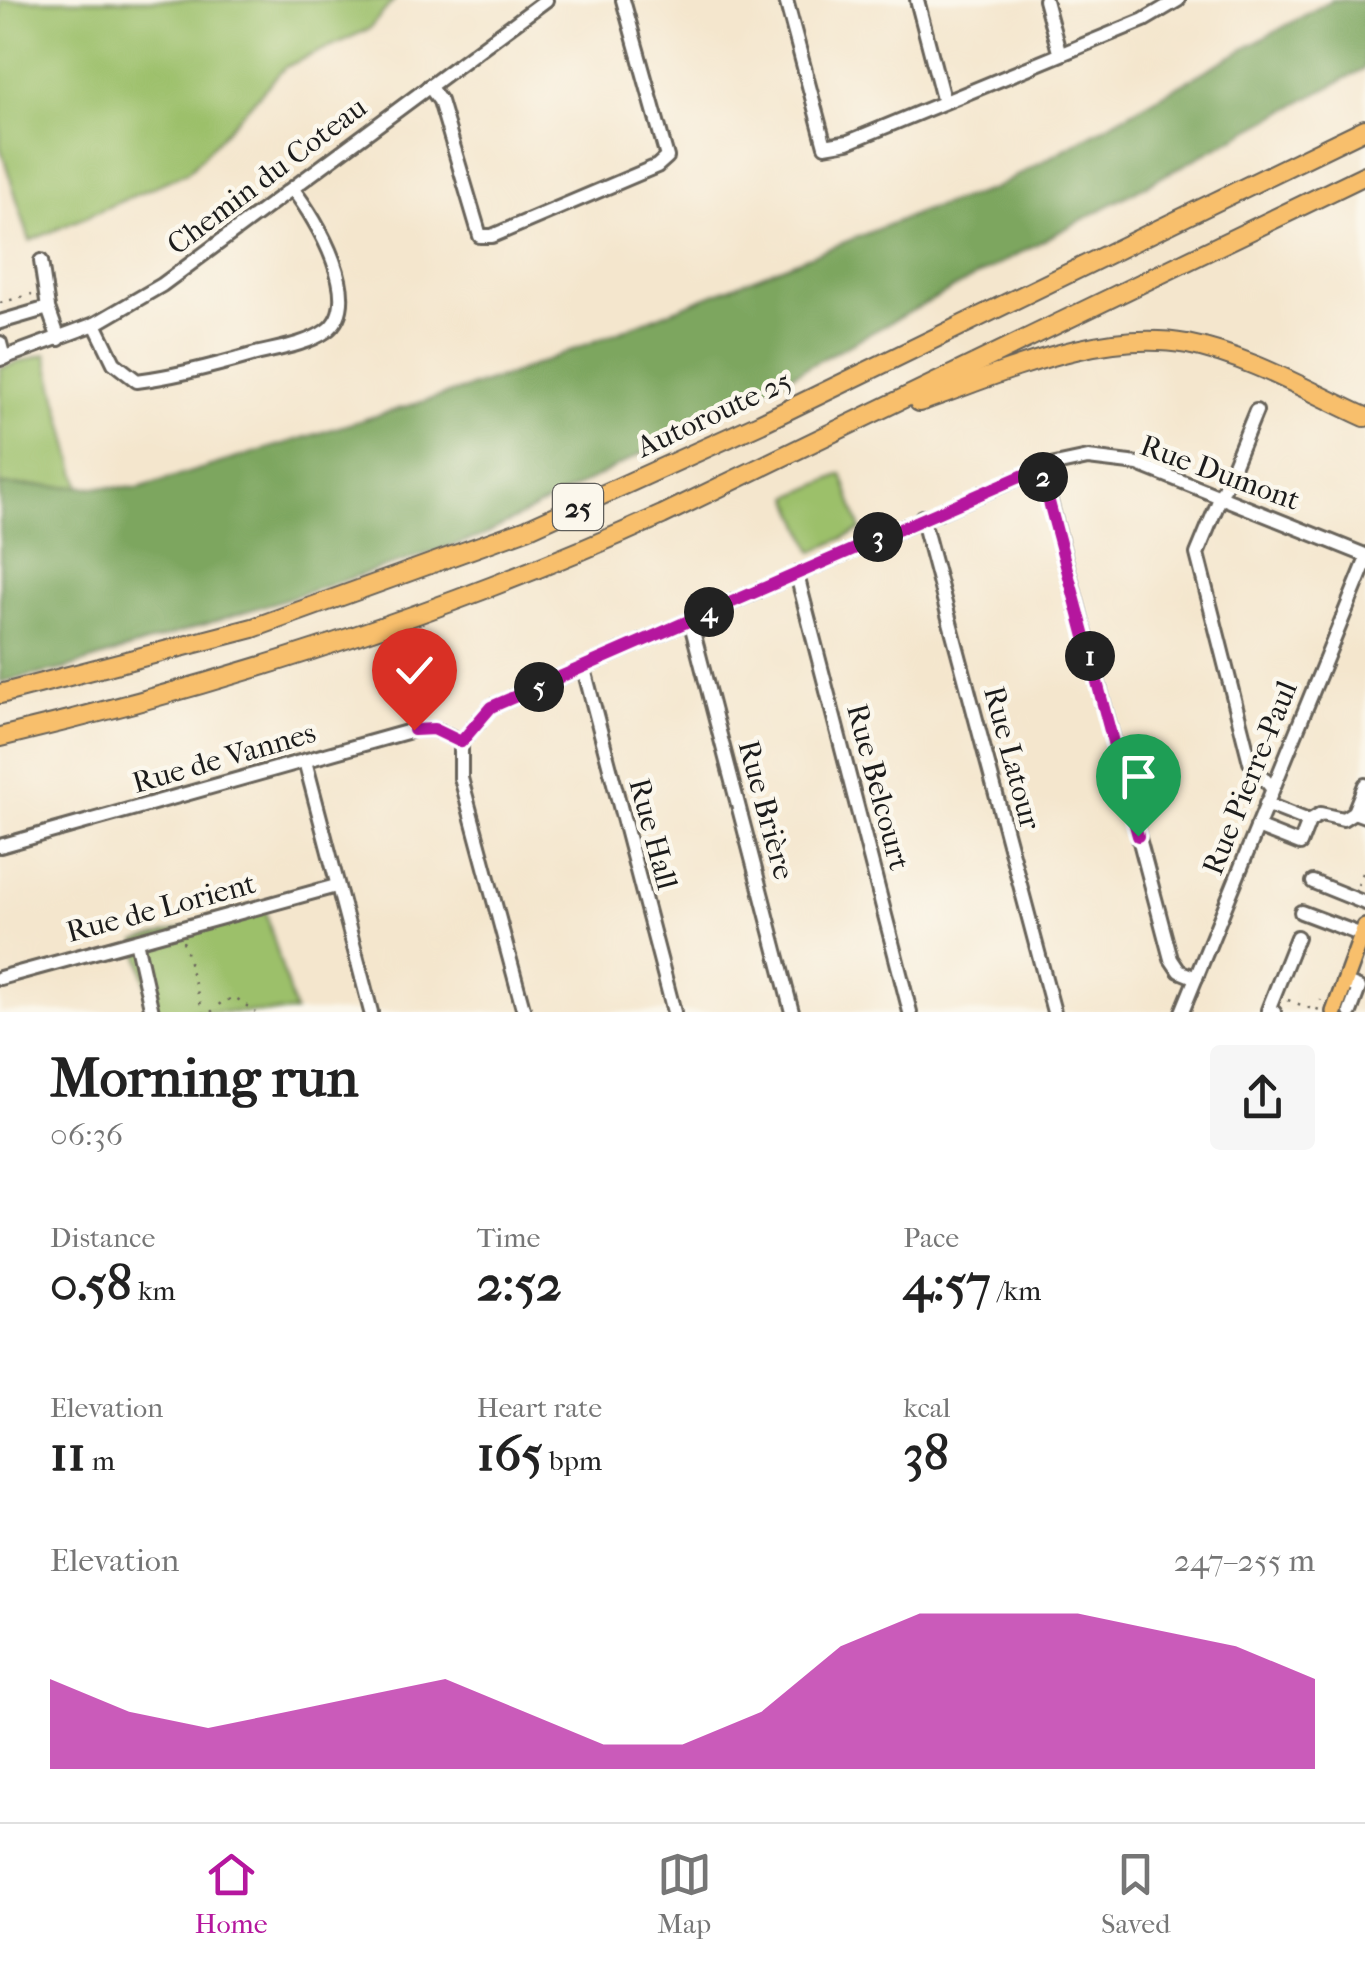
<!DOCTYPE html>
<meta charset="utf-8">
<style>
:root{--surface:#fff;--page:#f6f6f6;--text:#222;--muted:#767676;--line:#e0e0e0;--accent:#b5179e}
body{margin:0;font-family:"IM FELL French Canon",serif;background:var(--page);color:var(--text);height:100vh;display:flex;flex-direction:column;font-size:38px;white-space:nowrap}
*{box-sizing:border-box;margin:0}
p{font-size:32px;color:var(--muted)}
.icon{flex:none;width:55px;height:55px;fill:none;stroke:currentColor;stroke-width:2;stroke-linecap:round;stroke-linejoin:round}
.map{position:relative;height:1012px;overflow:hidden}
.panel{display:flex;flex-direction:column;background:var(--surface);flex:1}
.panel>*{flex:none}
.pin{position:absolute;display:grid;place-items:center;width:85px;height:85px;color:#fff;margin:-102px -42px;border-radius:50% 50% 50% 0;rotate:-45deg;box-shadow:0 0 10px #0007}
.pin .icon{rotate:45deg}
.km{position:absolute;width:50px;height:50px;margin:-25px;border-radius:50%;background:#222;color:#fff;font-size:28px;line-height:50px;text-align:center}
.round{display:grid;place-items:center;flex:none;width:105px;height:105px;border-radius:10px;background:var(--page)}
.headline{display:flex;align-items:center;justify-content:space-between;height:170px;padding:0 50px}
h1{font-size:55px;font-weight:700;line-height:75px}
.metrics{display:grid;grid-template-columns:repeat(3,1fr);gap:15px;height:170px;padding:10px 50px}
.metrics div{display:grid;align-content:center}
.metrics b{font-size:50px;font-weight:700}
.metrics small{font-size:28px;font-weight:400}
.metrics p{font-size:28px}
.chart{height:280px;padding:20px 50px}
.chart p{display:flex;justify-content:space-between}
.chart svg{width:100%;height:180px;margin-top:10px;fill:var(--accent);opacity:.7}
.tabs{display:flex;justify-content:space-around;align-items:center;height:140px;border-top:2px solid var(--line);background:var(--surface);font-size:28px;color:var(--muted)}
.tabs a{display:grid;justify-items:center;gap:5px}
.tabs .active{color:var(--accent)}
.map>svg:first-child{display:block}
.green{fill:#9cc06b;stroke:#5c6e44;stroke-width:2.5}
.forest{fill:#7da65f;stroke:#4c613e;stroke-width:2.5}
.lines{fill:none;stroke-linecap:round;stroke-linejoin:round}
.minor-casing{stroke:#68635a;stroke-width:18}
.major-casing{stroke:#68635a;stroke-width:20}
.highway-casing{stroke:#68635a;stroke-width:22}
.path{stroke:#68635a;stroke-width:2.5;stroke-dasharray:2.5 8;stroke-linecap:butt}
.minor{stroke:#fff;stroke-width:12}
.major{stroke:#f8bf6c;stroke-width:15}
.highway{stroke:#f8bf6c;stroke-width:18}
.route-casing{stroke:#fff;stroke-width:20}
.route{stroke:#b5179e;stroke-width:12}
.labels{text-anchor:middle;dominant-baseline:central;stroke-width:9;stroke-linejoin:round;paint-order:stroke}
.shield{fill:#fbf7ec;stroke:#5f5e5a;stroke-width:2.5}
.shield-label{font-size:28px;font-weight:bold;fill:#1c1c1c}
.street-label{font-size:30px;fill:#1c1c1c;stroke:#fbf7ec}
</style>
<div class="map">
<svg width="1365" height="1012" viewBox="0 0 1365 1012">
<rect width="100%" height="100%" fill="#fbf7ec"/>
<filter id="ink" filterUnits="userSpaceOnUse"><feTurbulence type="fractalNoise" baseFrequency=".01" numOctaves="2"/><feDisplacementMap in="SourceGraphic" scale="20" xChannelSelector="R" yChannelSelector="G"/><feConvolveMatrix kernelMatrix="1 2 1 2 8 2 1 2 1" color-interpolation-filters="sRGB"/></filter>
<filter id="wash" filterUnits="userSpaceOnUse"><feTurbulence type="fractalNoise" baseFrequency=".0048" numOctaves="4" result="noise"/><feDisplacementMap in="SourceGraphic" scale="40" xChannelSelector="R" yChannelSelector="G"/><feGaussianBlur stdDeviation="2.25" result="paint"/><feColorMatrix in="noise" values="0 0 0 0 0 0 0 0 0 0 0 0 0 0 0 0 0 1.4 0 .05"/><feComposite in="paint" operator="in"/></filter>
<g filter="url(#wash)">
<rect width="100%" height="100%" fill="#f4e6cd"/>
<g class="green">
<path d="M0,0H394L369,29L285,67L188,172L30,241L0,146Z"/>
<path d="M46,354L83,499L0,504V368Z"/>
<path d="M842,474L861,530L813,552L790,497Z"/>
<path d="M264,906L295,1012H152L136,941Z"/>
</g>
<path class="forest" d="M1332,0H1365V68L738,404L480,537L65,669L0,682V485L138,488L507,376L923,211L993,189Z"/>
</g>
<g filter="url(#ink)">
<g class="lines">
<defs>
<g id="minor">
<path d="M786,0L825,146L848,142L1144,20L1178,0"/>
<path d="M917,0L943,99"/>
<path d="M1045,0L1059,52"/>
<path d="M429,86L440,101L480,236H492L657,166L667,157L623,0"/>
<path d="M41,261L48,308L59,339"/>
<path d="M0,322L48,308"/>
<path d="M95,324L114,363L137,381C177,376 214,366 252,355C275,349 306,345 326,331C366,302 316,219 294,191"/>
<path d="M0,343L4,358"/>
<path d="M0,359L95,324L162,285L546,0"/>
<path d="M1256,411L1197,554L1250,762L1271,787"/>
<path d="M1041,468L1171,959L1179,971L1196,978"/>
<path d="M922,517L1054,1012"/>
<path d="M797,575L910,1012"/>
<path d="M690,620L792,1012"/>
<path d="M584,669L674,1012"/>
<path d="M461,742L491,707L1041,468L1088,458L1138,464L1365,555"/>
<path d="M461,742V778L524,1012"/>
<path d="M305,761L371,1012"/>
<path d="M1365,785L1354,812L1365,816"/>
<path d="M1266,804L1309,821L1321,814L1343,819L1354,812"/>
<path d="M1257,827L1300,844L1309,821"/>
<path d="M0,846L414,730L434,729L461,742"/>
<path d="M1313,882L1365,903"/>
<path d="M1301,912L1362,935"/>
<path d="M136,941L152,1012"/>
<path d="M0,978L336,886"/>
<path d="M1344,982L1359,988L1350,1012"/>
<path d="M1182,1012L1365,563"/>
<path d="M1274,1012L1268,1010L1297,937"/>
</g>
<path id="major" d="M1334,1012L1365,927"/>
<g id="highway">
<path d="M919,402C1002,374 1097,328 1187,344C1249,356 1308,391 1365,417"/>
<path d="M0,694L253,628L527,529L761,423L1365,129"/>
<path d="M0,737C228,683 449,612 662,515L1365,175"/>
</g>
</defs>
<use href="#minor" class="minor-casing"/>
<use href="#major" class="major-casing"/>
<use href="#highway" class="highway-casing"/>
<g class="path">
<path d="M0,303L32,294"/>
<path d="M1358,885L1365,868"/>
<path d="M183,941L203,1012"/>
<path d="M1288,1000L1317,1011L1321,1000"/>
<path d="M211,1012L223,1001L236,998L255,1012"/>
</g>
<use href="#minor" class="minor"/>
<use href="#major" class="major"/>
<use href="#highway" class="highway"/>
</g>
</g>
<g class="lines" filter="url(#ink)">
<defs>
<path id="route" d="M414,730L434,729L461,742L491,707L1040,468L1138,836"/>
</defs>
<use href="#route" class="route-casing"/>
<use href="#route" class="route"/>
</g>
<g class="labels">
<rect class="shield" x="553" y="484" width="50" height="46" rx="8"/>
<g class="shield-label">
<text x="578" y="507">25</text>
</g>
<g class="street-label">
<text transform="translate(267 176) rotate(-37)">Chemin du Coteau</text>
<text transform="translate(714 414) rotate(-25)">Autoroute 25</text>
<text transform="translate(1220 473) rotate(20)">Rue Dumont</text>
<text transform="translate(224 758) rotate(-16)">Rue de Vannes</text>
<text transform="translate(1012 758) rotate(75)">Rue Latour</text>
<text transform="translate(1250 778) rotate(-68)">Rue Pierre-Paul</text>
<text transform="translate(878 787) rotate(75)">Rue Belcourt</text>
<text transform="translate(766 810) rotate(75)">Rue Brière</text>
<text transform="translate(653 834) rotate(75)">Rue Hall</text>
<text transform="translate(161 908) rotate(-15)">Rue de Lorient</text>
</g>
</g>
</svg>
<div class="pin" style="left:1138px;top:836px;background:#1e9e55"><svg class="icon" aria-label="arrive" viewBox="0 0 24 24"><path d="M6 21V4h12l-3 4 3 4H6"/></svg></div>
<div class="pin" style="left:414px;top:730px;background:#d93025"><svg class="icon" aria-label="check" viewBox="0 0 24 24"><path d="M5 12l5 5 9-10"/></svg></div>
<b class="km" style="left:1090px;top:656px">1</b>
<b class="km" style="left:1043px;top:477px">2</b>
<b class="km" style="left:878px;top:537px">3</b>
<b class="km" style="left:709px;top:612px">4</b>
<b class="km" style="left:539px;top:687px">5</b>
</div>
<section class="panel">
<div class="headline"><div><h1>Morning run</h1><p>06:36</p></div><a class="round"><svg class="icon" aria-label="share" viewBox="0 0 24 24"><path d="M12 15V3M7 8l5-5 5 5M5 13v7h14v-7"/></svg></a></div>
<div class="metrics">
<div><p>Distance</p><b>0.58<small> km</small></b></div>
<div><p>Time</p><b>2:52</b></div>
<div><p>Pace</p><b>4:57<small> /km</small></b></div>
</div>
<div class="metrics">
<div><p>Elevation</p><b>11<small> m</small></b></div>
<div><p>Heart rate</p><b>165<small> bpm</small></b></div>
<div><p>kcal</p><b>38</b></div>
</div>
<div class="chart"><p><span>Elevation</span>247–255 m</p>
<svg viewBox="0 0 160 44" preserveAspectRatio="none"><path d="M0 44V22L10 30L20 34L30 30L40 26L50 22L60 30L70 38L80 38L90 30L100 14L110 6L120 6L130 6L140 10L150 14L160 22V44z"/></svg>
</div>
</section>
<nav class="tabs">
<a class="active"><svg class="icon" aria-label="home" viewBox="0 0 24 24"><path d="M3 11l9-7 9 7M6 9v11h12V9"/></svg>Home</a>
<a><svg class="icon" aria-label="map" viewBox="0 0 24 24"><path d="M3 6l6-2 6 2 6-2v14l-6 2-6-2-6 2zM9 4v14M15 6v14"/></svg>Map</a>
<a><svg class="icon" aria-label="saved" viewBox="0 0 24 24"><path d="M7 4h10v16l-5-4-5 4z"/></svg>Saved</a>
</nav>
